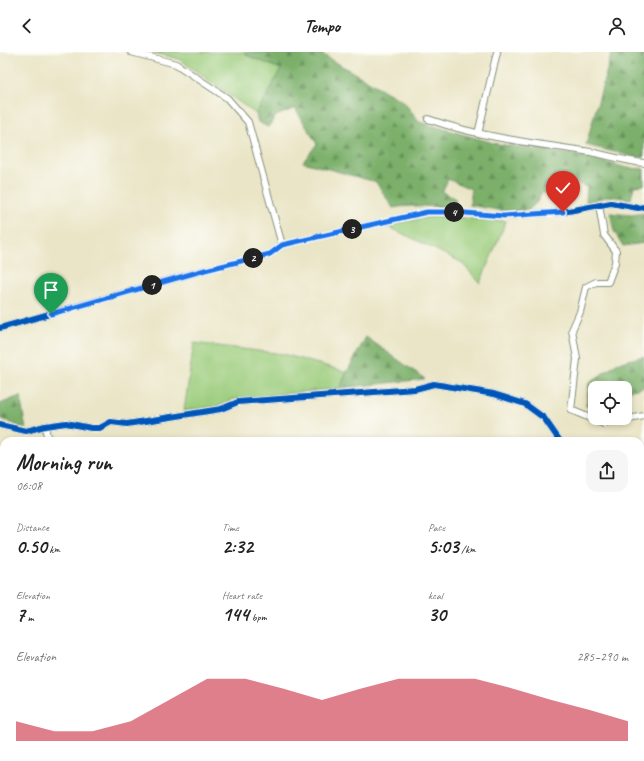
<!DOCTYPE html>
<meta charset="utf-8">
<style>
:root{--surface:#fff;--page:#f6f6f6;--text:#222;--muted:#767676;--accent:#d1495b}
body{margin:0;font-family:Caveat,sans-serif;background:var(--page);color:var(--text);height:100vh;display:flex;flex-direction:column;font-size:15px;white-space:nowrap}
*{box-sizing:border-box;margin:0}
p{font-size:13px;color:var(--muted)}
.icon{flex:none;width:22px;height:22px;fill:none;stroke:currentColor;stroke-width:2;stroke-linecap:round;stroke-linejoin:round}
.map{position:relative;flex:1;overflow:hidden}
.details{position:absolute;left:0px;top:385px;width:644px;height:324px;display:flex;flex-direction:column;background:var(--surface);border-radius:12px 12px 0 0;box-shadow:0 2px 6px #0003}
.details>*{flex:none}
.buttons{position:absolute;left:588px;top:329px;display:grid;gap:8px}
.buttons a{display:grid;place-items:center;width:44px;height:44px;border-radius:8px;background:var(--surface);box-shadow:0 2px 6px #0003;font-size:20px}
.pin{position:absolute;display:grid;place-items:center;width:34px;height:34px;color:#fff;margin:-41px -17px;border-radius:50% 50% 50% 0;rotate:-45deg;box-shadow:0 0 4px #0007}
.pin .icon{rotate:45deg}
.km{position:absolute;width:20px;height:20px;margin:-10px;border-radius:50%;background:#222;color:#fff;font-size:11px;line-height:20px;text-align:center}
.round{display:grid;place-items:center;flex:none;width:42px;height:42px;border-radius:12px;background:var(--page)}
.head{display:flex;align-items:center;justify-content:space-between;height:68px;padding:0 16px}
h1{font-size:22px;font-weight:700;line-height:30px}
.figures{display:grid;grid-template-columns:repeat(3,1fr);gap:6px;height:68px;padding:4px 16px}
.figures div{display:grid;align-content:center}
.figures b{font-size:20px;font-weight:700}
.figures small{font-size:11px;font-weight:400}
.figures p{font-size:11px}
.chart{height:112px;padding:8px 16px}
.chart p{display:flex;justify-content:space-between}
.chart svg{width:100%;height:72px;margin-top:4px;fill:var(--accent);opacity:.7}
header{display:flex;justify-content:space-between;align-items:center;height:52px;padding:0 16px;background:var(--surface);font-size:18px;font-weight:700}
.map>svg:first-child{display:block}
.grass{fill:#9bcc7b;stroke:#5d8458}
.forest{fill:url(#forest-firs);stroke:#4e7650}
.lines{fill:none;stroke-linecap:round;stroke-linejoin:round}
.stream{stroke:#5dc3db;stroke-width:2}
.river{stroke:#5dc3db;stroke-width:13}
.minor-casing{stroke:#84917d;stroke-width:8}
.minor{stroke:#fff;stroke-width:6}
.cycleway-casing{stroke:#fdfcf7;stroke-width:8}
.cycleway{stroke:#0057b8;stroke-width:6}
.route-casing{stroke:#fff;stroke-width:8}
.route{stroke:#1a73e8;stroke-width:5}
</style>
<header><svg class="icon" aria-label="back" viewBox="0 0 24 24"><path d="M15 5l-7 7 7 7"/></svg>Tempo<svg class="icon" aria-label="person" viewBox="0 0 24 24"><circle cx="12" cy="8" r="4"/><path d="M4 21q1-7 8-7t8 7"/></svg></header>
<div class="map">
<svg width="644" height="709" viewBox="0 0 644 709">
<defs>
<pattern id="forest-firs" width="22" height="20" patternUnits="userSpaceOnUse"><rect width="22" height="20" fill="#7cb06b"/><path d="M5 1l3.5 6h-7zM16 11l3.5 6h-7z" fill="#659059"/></pattern>
</defs>
<rect width="100%" height="100%" fill="#fdfcf7"/>
<filter id="ink" filterUnits="userSpaceOnUse"><feTurbulence type="fractalNoise" baseFrequency=".025" numOctaves="2"/><feDisplacementMap in="SourceGraphic" scale="8" xChannelSelector="R" yChannelSelector="G"/><feConvolveMatrix kernelMatrix="1 2 1 2 8 2 1 2 1" color-interpolation-filters="sRGB"/></filter>
<filter id="wash" filterUnits="userSpaceOnUse"><feTurbulence type="fractalNoise" baseFrequency=".012" numOctaves="4" result="noise"/><feDisplacementMap in="SourceGraphic" scale="16" xChannelSelector="R" yChannelSelector="G"/><feGaussianBlur stdDeviation="0.9" result="paint"/><feColorMatrix in="noise" values="0 0 0 0 0 0 0 0 0 0 0 0 0 0 0 0 0 1.4 0 .05"/><feComposite in="paint" operator="in"/></filter>
<g filter="url(#wash)">
<rect width="100%" height="100%" fill="#eae5c6"/>
<g class="grass">
<path d="M151,0H245L246,3L281,17L256,62L179,7Z"/>
<path d="M434,164L506,169L480,231L461,210L385,173Z"/>
<path d="M194,291L283,302L347,320L340,336L234,347L218,354L184,359Z"/>
</g>
<g class="forest">
<path d="M245,0H318L404,50L419,70L497,92L576,103L627,116L644,117V133L634,134L631,147L609,144L586,150L587,135L565,126L556,147L542,140L537,150L529,158L504,159L470,153L471,137L448,127L442,140L456,147L454,155C433,155 413,152 393,156L376,130L303,110L317,92L295,56L276,64L268,75L258,70L256,62L281,17L246,3Z"/>
<path d="M612,0H644V105H635L586,93Z"/>
<path d="M610,161L632,163L644,161V191L623,194L614,179Z"/>
<path d="M366,285L425,327L340,336L347,320Z"/>
<path d="M644,304V335L625,340V336H595V356L586,354L589,331L618,311Z"/>
<path d="M20,344L25,372L26,377L0,366V352Z"/>
<path d="M644,509V546L640,534V511Z"/>
<path d="M644,659V709H371L375,705H579L580,707L583,705H640V662Z"/>
</g>
<g class="lines">
<path class="stream" d="M640,658L644,662"/>
<g class="river">
<path d="M640,470L644,469"/>
<path d="M45,709L87,705"/>
</g>
</g>
</g>
<g filter="url(#ink)">
<g class="lines">
<defs>
<g id="minor">
<path d="M131,0L176,12L227,46L248,70L282,193"/>
<path d="M428,67C479,85 531,91 584,99C604,102 624,109 644,111"/>
<path d="M478,82L497,0"/>
<path d="M599,153L604,183L616,199L615,211L608,230H596L586,235L580,260L572,278L577,307L571,358L604,372L644,364"/>
<path d="M0,276L205,218L270,202L282,193L427,160H453L504,164L563,160L611,151L638,156L644,155"/>
<path d="M0,373L26,379L45,374L66,371L91,376H100L111,370L127,372L221,357L238,350L415,337L434,332L494,342L525,352L544,366L560,389"/>
<path d="M45,374L48,389"/>
<path d="M640,485L644,490"/>
<path d="M0,608L4,607"/>
</g>
</defs>
<use href="#minor" class="minor-casing"/>
<use href="#minor" class="minor"/>
<defs>
<g id="cycleway">
<path d="M0,276L205,218L270,202L282,193L427,160H453L504,164L563,160L611,151L638,156L644,155"/>
<path d="M0,373L26,379L45,374L66,371L91,376H100L111,370L127,372L221,357L238,350L415,337L434,332L494,342L525,352L544,366L560,389"/>
</g>
</defs>
<use href="#cycleway" class="cycleway-casing"/>
<use href="#cycleway" class="cycleway"/>
</g>
</g>
<g class="lines" filter="url(#ink)">
<defs>
<path id="route" d="M51,262L205,218L270,202L282,193L427,160H453L504,164L563,160"/>
</defs>
<use href="#route" class="route-casing"/>
<use href="#route" class="route"/>
</g>
</svg>
<div class="buttons">
<a><svg class="icon" aria-label="locate" viewBox="0 0 24 24"><circle cx="12" cy="12" r="6"/><path d="M12 2v4M12 18v4M2 12h4M18 12h4"/></svg></a>
</div>
<div class="pin" style="left:51px;top:262px;background:#1e9e55"><svg class="icon" aria-label="arrive" viewBox="0 0 24 24"><path d="M6 21V4h12l-3 4 3 4H6"/></svg></div>
<div class="pin" style="left:563px;top:160px;background:#d93025"><svg class="icon" aria-label="check" viewBox="0 0 24 24"><path d="M5 12l5 5 9-10"/></svg></div>
<b class="km" style="left:152px;top:233px">1</b>
<b class="km" style="left:253px;top:206px">2</b>
<b class="km" style="left:352px;top:177px">3</b>
<b class="km" style="left:454px;top:160px">4</b>
<section class="details">
<div class="head"><div><h1>Morning run</h1><p>06:08</p></div><a class="round"><svg class="icon" aria-label="share" viewBox="0 0 24 24"><path d="M12 15V3M7 8l5-5 5 5M5 13v7h14v-7"/></svg></a></div>
<div class="figures">
<div><p>Distance</p><b>0.50<small> km</small></b></div>
<div><p>Time</p><b>2:32</b></div>
<div><p>Pace</p><b>5:03<small> /km</small></b></div>
</div>
<div class="figures">
<div><p>Elevation</p><b>7<small> m</small></b></div>
<div><p>Heart rate</p><b>144<small> bpm</small></b></div>
<div><p>kcal</p><b>30</b></div>
</div>
<div class="chart"><p><span>Elevation</span>285–290 m</p>
<svg viewBox="0 0 160 44" preserveAspectRatio="none"><path d="M0 44V32L10 38L20 38L30 32L40 19L50 6L60 6L70 12L80 19L90 12L100 6L110 6L120 6L130 12L140 19L150 25L160 32V44z"/></svg>
</div>
</section>
</div>
